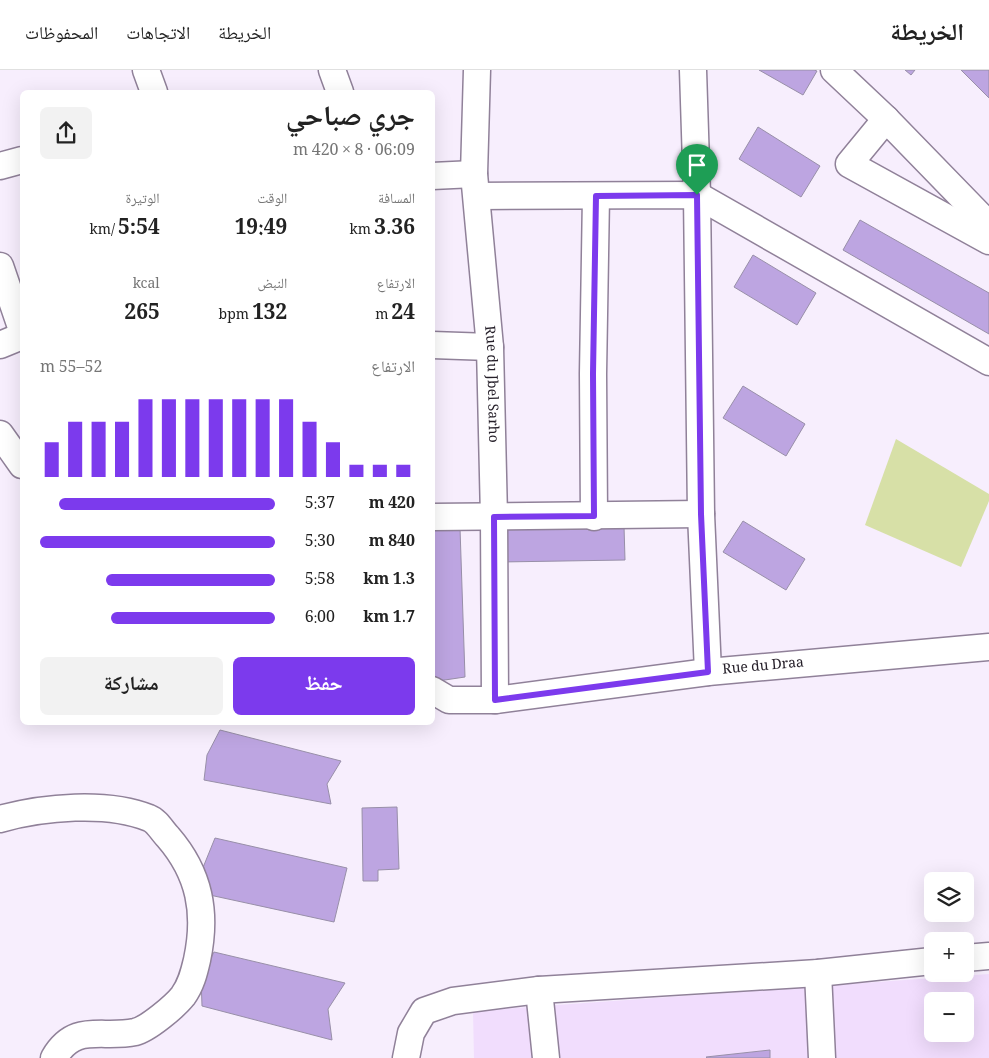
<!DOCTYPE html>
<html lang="ar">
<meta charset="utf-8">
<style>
:root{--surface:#fff;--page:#f2f2f2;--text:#222;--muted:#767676;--line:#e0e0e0;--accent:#7c3aed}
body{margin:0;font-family:Georgia,"Noto Naskh Arabic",serif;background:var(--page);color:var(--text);direction:rtl;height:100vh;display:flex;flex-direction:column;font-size:19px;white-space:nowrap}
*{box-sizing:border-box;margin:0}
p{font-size:16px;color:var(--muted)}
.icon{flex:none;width:28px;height:28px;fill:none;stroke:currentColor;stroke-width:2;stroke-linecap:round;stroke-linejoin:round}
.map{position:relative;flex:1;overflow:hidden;direction:ltr}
.side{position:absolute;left:20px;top:20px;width:415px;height:635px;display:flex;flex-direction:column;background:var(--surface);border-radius:8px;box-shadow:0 5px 20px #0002;direction:rtl}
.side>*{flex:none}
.buttons{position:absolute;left:924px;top:802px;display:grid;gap:10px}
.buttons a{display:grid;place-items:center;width:50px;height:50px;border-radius:8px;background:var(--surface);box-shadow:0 5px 20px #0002;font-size:25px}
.pin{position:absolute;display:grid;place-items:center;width:42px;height:42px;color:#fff;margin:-51px -21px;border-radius:50% 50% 50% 0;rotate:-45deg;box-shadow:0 0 5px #0007}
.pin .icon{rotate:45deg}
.round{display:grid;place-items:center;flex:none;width:52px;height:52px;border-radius:8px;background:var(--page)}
.head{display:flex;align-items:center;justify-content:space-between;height:85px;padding:0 20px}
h1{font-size:28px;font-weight:800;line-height:38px}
.figures{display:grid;grid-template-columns:repeat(3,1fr);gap:8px;height:85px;padding:5px 20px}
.figures div{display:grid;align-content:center}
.figures b{font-size:21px;font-weight:800}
.figures small{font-size:14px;font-weight:400}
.figures p{font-size:14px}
.chart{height:140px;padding:10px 20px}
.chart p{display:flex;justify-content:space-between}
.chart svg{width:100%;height:90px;margin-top:5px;stroke:var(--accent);stroke-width:6}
.action{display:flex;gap:10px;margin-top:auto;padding:10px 20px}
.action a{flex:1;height:58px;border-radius:8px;background:var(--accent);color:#fff;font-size:20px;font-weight:800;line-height:58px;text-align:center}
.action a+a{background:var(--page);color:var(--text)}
ul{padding:0 20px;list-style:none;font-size:16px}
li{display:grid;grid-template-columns:80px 60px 1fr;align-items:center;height:38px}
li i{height:12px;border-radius:6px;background:var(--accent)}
header{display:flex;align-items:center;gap:30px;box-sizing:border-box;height:70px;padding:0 25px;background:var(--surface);border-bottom:1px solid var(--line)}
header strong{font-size:24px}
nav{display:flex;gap:28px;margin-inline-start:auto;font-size:18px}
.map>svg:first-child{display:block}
.built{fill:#f1ddfd;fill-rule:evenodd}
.green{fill:#d7e0a7}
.building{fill:#bda5e1;stroke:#988fa8}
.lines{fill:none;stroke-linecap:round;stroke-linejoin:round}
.minor-casing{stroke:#908199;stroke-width:29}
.minor{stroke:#fff;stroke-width:26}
.route-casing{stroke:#fff;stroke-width:10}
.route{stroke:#7c3aed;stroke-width:6}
.labels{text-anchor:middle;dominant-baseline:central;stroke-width:4;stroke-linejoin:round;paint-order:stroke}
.street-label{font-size:14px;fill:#241e28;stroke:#f7eefd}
</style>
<header>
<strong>الخريطة</strong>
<nav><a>الخريطة</a><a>الاتجاهات</a><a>المحفوظات</a></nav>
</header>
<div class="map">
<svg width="989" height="988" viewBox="0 0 989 988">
<rect width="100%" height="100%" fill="#f7eefd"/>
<path class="built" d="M989,904V988H474L473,941ZM932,931H965V964H932Z"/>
<path class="green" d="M896,369L989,424V431L961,497L865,455Z"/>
<g class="building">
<path d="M759,0H814L817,1L803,25Z"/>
<path d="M905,0H915L911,5Z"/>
<path d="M961,0H989V28Z"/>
<path d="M758,57L820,96L801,127L739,89Z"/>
<path d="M860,150L989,223V264L843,180Z"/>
<path d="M753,185L816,223L797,255L734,217Z"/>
<path d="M743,316L805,354L786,386L723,348Z"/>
<path d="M743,451L805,489L786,520L723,482Z"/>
<path d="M624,456L625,490L501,492L500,458Z"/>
<path d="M432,458H460L465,607L438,611L432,603Z"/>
<path d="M220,660L341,691L327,714L331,734L204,710L207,685Z"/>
<path d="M397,737L399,799L378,800V811H363L362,738Z"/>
<path d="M215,768L347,798L334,852L205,824L202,800Z"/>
<path d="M214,882L345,913L328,939L332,970L202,936L201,907Z"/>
<path d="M770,980V988H707L706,987Z"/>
</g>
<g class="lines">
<defs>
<g id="minor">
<path d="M146,0L154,22"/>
<path d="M332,0L340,22"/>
<path id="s1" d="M477,0L474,104L490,277L494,447L495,630"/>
<path d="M693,0L697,125L701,444L708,602"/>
<path d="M834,0L886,49L989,155"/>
<path d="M886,49L849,94L989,171"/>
<path d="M0,96L22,90"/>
<path d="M432,106L474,104"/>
<path d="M477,126L697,125L989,292"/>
<path d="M0,196L22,260"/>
<path d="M0,275L22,266"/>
<path d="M432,275L490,277"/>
<path d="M0,364L22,395"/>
<path d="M432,447L701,444"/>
<path d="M594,447L593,304L596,126"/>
<path id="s2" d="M432,620L449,630H495L708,602L989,577"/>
<path d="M0,749C43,737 107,731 149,748C157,751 162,761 168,767C200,804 207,843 197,890C194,903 191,915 183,926C175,936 148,959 135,962C101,969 75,952 54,988"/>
<path d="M965,888L989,886"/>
<path d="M818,903L822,988"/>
<path d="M539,920L546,988"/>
<path d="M406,988L411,963L424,941L453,931L539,920L818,903L932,891"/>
</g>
</defs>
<use href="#minor" class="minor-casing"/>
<use href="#minor" class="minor"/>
</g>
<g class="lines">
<defs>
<path id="route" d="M697,125L701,444L708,602L495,630L494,447L594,446L593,304L596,126Z"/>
</defs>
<use href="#route" class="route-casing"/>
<use href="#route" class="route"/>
</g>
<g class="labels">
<g class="street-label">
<text stroke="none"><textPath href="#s1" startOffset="315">Rue du Jbel Sarho</textPath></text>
<text stroke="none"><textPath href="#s2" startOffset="336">Rue du Draa</textPath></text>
</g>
</g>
</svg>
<div class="buttons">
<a><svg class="icon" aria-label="layers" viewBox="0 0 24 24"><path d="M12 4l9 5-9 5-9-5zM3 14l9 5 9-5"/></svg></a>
<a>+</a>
<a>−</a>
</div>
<div class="pin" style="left:697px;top:125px;background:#1e9e55"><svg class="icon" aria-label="arrive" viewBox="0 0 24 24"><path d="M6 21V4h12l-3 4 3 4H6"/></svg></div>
<section class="side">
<div class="head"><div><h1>جري صباحي</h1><p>06:09 · 8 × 420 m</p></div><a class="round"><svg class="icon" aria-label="share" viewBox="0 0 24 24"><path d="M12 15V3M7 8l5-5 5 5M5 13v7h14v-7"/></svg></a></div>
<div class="figures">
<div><p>المسافة</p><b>3.36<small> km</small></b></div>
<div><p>الوقت</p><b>19:49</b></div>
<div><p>الوتيرة</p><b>5:54<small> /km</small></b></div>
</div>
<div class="figures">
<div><p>الارتفاع</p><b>24<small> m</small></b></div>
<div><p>النبض</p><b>132<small> bpm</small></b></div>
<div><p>kcal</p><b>265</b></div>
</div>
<div class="chart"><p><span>الارتفاع</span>52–55 m</p>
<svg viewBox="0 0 160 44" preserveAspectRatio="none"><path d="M5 44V27M15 44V17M25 44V17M35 44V17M45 44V6M55 44V6M65 44V6M75 44V6M85 44V6M95 44V6M105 44V6M115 44V17M125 44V27M135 44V38M145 44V38M155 44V38"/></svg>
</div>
<ul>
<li><b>420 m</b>5:37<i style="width:92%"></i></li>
<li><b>840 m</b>5:30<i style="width:100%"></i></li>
<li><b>1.3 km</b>5:58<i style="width:72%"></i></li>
<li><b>1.7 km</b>6:00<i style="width:70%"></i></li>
</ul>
<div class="action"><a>حفظ</a><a>مشاركة</a></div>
</section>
</div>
